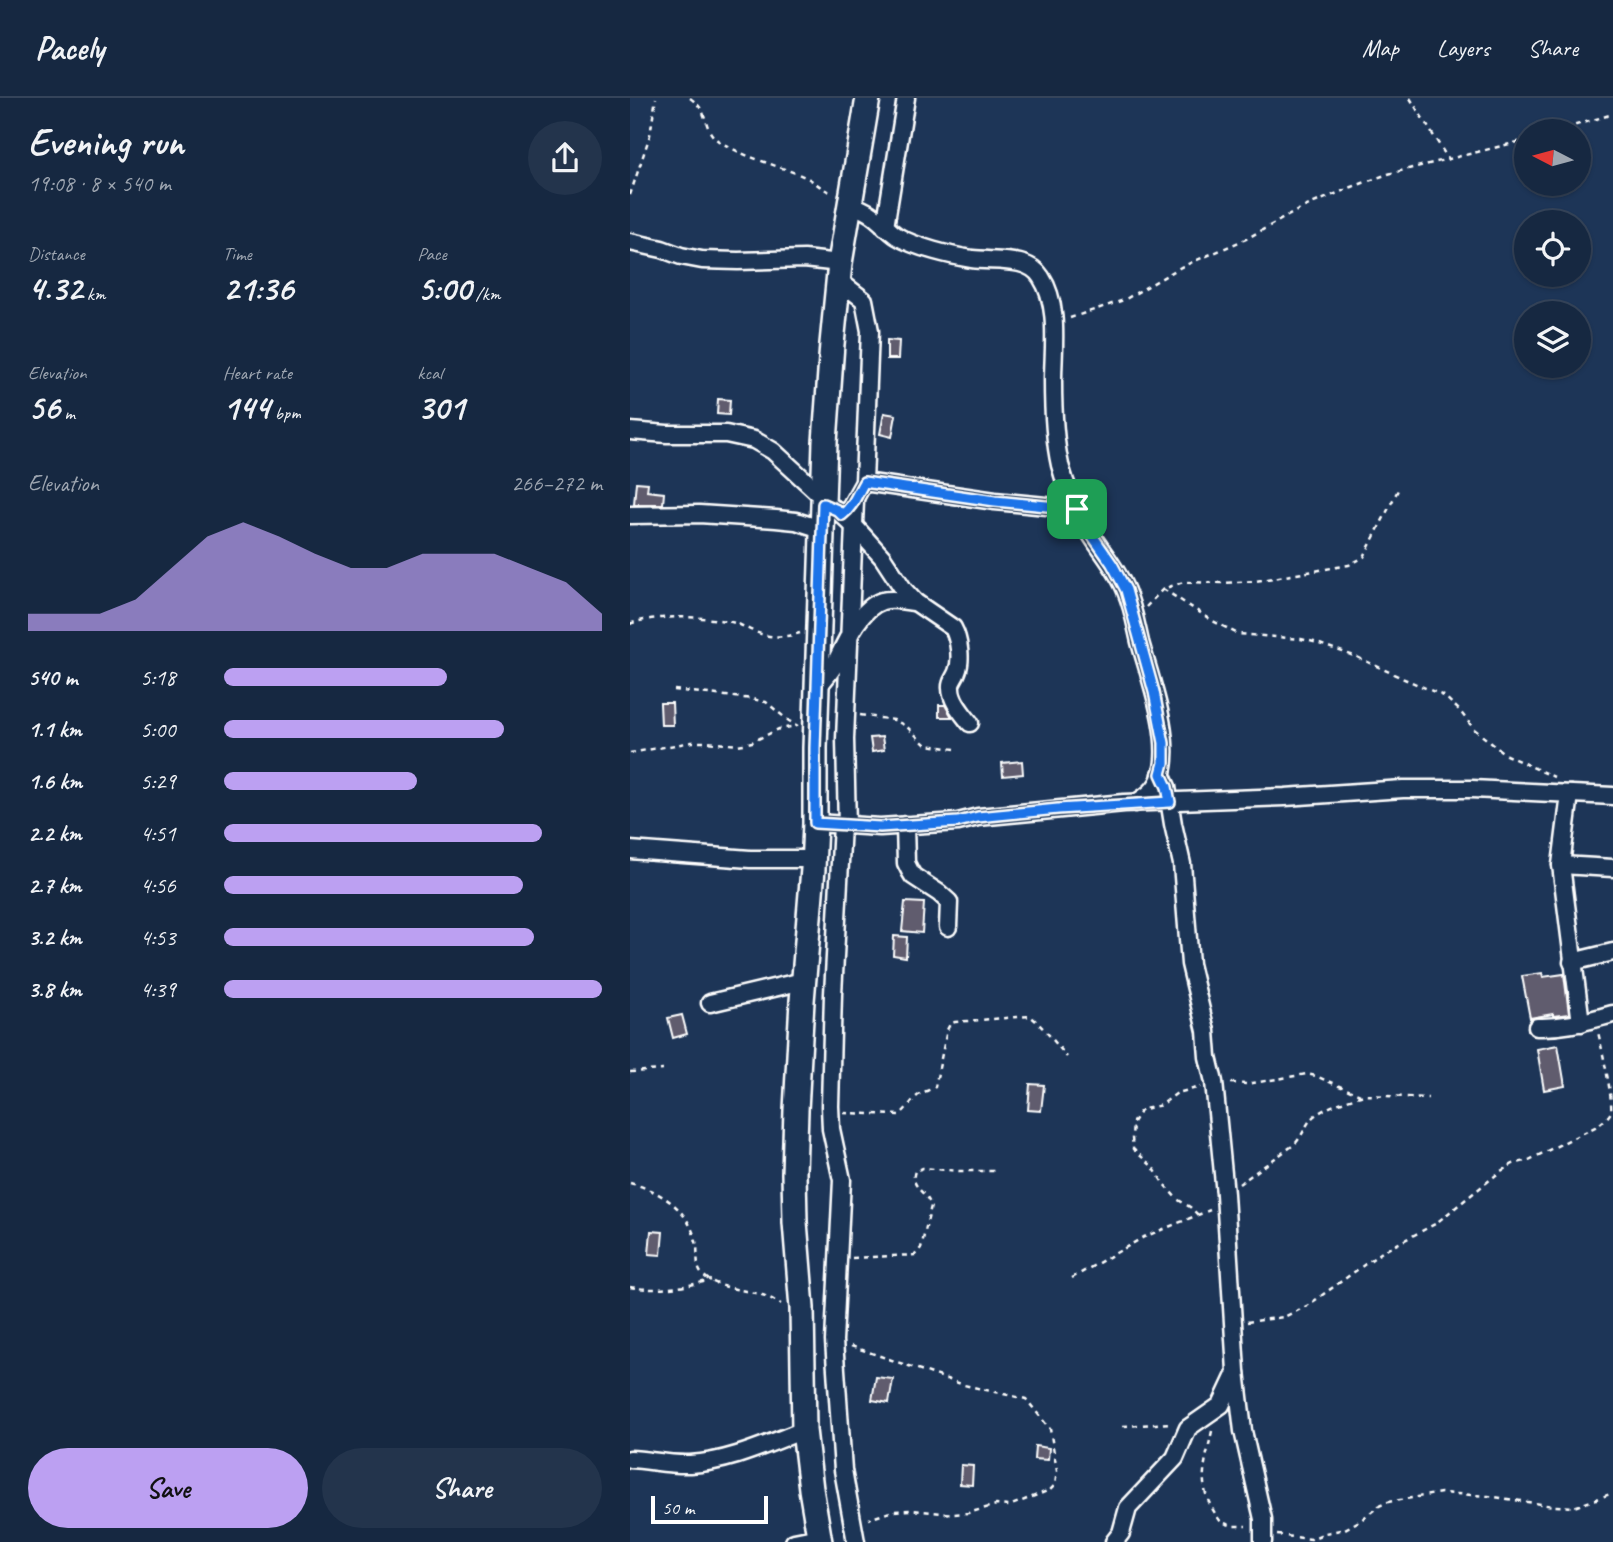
<!DOCTYPE html>
<meta charset="utf-8">
<style>
:root{--surface:#162841;--page:#23344c;--text:#f1f3f6;--muted:#9ea6b1;--line:#35445a;--accent:#bca0f2}
body{margin:0;font-family:Caveat,sans-serif;background:var(--page);color:var(--text);height:100vh;display:flex;flex-direction:column;font-size:26px;white-space:nowrap}
*{box-sizing:border-box;margin:0}
p{font-size:23px;color:var(--muted)}
.icon{flex:none;width:38px;height:38px;fill:none;stroke:currentColor;stroke-width:2;stroke-linecap:round;stroke-linejoin:round}
.map{position:relative;flex:1;overflow:hidden}
.panel{display:flex;flex-direction:column;background:var(--surface);width:630px}
.panel>*{flex:none}
.needle{width:46px;rotate:276deg}
.buttons{position:absolute;left:884px;top:21px;display:grid;gap:14px}
.buttons a{display:grid;place-items:center;width:77px;height:77px;border-radius:50%;background:var(--surface);box-shadow:0 2px 5px #0004,0 0 0 2px var(--line);font-size:35px}
.scale{position:absolute;left:21px;bottom:18px;width:117px;box-sizing:border-box;padding-left:7px;border:4px solid #fff;border-top:0;font-size:19px;line-height:24px;white-space:nowrap;color:#fff;-webkit-text-stroke:5px #1d3557;paint-order:stroke}
.pin{position:absolute;display:grid;place-items:center;width:60px;height:60px;color:#fff;margin:-30px;border-radius:14px;box-shadow:0 4px 10px #0006}
.round{display:grid;place-items:center;flex:none;width:74px;height:74px;border-radius:37px;background:var(--page)}
.overview{display:flex;align-items:center;justify-content:space-between;height:119px;padding:0 28px}
h1{font-size:38px;font-weight:700;line-height:52px}
.metrics{display:grid;grid-template-columns:repeat(3,1fr);gap:10px;height:119px;padding:7px 28px}
.metrics div{display:grid;align-content:center}
.metrics b{font-size:35px;font-weight:700}
.metrics small{font-size:19px;font-weight:400}
.metrics p{font-size:19px}
.chart{height:196px;padding:14px 28px}
.chart p{display:flex;justify-content:space-between}
.chart svg{width:100%;height:126px;margin-top:7px;fill:var(--accent);opacity:.7}
.cta{display:flex;gap:14px;margin-top:auto;padding:14px 28px}
.cta a{flex:1;height:80px;border-radius:42px;background:var(--accent);color:#111;font-size:28px;font-weight:700;line-height:80px;text-align:center}
.cta a+a{background:var(--page);color:var(--text)}
ul{padding:0 28px;list-style:none;font-size:23px}
li{display:grid;grid-template-columns:112px 84px 1fr;align-items:center;height:52px}
li i{height:18px;border-radius:9px;background:var(--accent)}
header{display:flex;align-items:center;gap:42px;box-sizing:border-box;height:98px;padding:0 35px;background:var(--surface);border-bottom:2px solid var(--line)}
header strong{font-size:33px}
nav{display:flex;gap:38px;margin-inline-start:auto;font-size:24px}
main{display:flex;flex:1;min-height:0}
.map>svg:first-child{display:block}
.building{fill:#605c6e;stroke:#fff;stroke-width:2}
.lines{fill:none;stroke-linecap:round;stroke-linejoin:round}
.street-casing{stroke:#fff;stroke-width:21}
.secondary-casing{stroke:#fff;stroke-width:28}
.path{stroke:#fff;stroke-width:2.5;stroke-dasharray:5 5;stroke-linecap:butt}
.street{stroke:#1d3557;stroke-width:16}
.secondary{stroke:#1d3557;stroke-width:23}
.route-casing{stroke:#fff;stroke-width:14}
.route{stroke:#1a73e8;stroke-width:9}
</style>
<header>
<strong>Pacely</strong>
<nav><a>Map</a><a>Layers</a><a>Share</a></nav>
</header>
<main>
<section class="panel">
<div class="overview"><div><h1>Evening run</h1><p>19:08 · 8 × 540 m</p></div><a class="round"><svg class="icon" aria-label="share" viewBox="0 0 24 24"><path d="M12 15V3M7 8l5-5 5 5M5 13v7h14v-7"/></svg></a></div>
<div class="metrics">
<div><p>Distance</p><b>4.32<small> km</small></b></div>
<div><p>Time</p><b>21:36</b></div>
<div><p>Pace</p><b>5:00<small> /km</small></b></div>
</div>
<div class="metrics">
<div><p>Elevation</p><b>56<small> m</small></b></div>
<div><p>Heart rate</p><b>144<small> bpm</small></b></div>
<div><p>kcal</p><b>301</b></div>
</div>
<div class="chart"><p><span>Elevation</span>266–272 m</p>
<svg viewBox="0 0 160 44" preserveAspectRatio="none"><path d="M0 44V38L10 38L20 38L30 33L40 22L50 11L60 6L70 11L80 17L90 22L100 22L110 17L120 17L130 17L140 22L150 27L160 38V44z"/></svg>
</div>
<ul>
<li><b>540 m</b>5:18<i style="width:59%"></i></li>
<li><b>1.1 km</b>5:00<i style="width:74%"></i></li>
<li><b>1.6 km</b>5:29<i style="width:51%"></i></li>
<li><b>2.2 km</b>4:51<i style="width:84%"></i></li>
<li><b>2.7 km</b>4:56<i style="width:79%"></i></li>
<li><b>3.2 km</b>4:53<i style="width:82%"></i></li>
<li><b>3.8 km</b>4:39<i style="width:100%"></i></li>
</ul>
<div class="cta"><a>Save</a><a>Share</a></div>
</section>
<div class="map">
<svg width="983" height="1444" viewBox="0 0 983 1444">
<rect width="100%" height="100%" fill="#1d3557"/>
<filter id="ink" filterUnits="userSpaceOnUse"><feTurbulence type="fractalNoise" baseFrequency=".0143" numOctaves="2"/><feDisplacementMap in="SourceGraphic" scale="14" xChannelSelector="R" yChannelSelector="G"/><feConvolveMatrix kernelMatrix="1 2 1 2 8 2 1 2 1" color-interpolation-filters="sRGB"/></filter>
<g filter="url(#ink)">
<g class="building">
<path d="M257,242L269,243L268,261H257Z"/>
<path d="M88,301L100,302L99,317L87,316Z"/>
<path d="M254,315L266,317L262,339L250,336Z"/>
<path d="M6,384L18,385L17,393L34,395L33,406H4Z"/>
<path d="M30,605H42L43,627H31Z"/>
<path d="M309,607H315L322,619H309Z"/>
<path d="M252,639L254,652L242,654L240,640Z"/>
<path d="M392,663L393,676L373,678L372,665Z"/>
<path d="M275,804L294,805L292,835L272,833Z"/>
<path d="M264,838L277,839L276,859L263,857Z"/>
<path d="M912,875L913,879L934,876L939,916L923,918V916L900,920L892,878Z"/>
<path d="M52,917L57,936L43,940L38,920Z"/>
<path d="M928,947L935,988L914,992L907,951Z"/>
<path d="M400,986L414,987L411,1013L398,1012Z"/>
<path d="M21,1133L33,1134L31,1157L19,1156Z"/>
<path d="M246,1279L263,1281L259,1305L242,1302Z"/>
<path d="M405,1348L419,1350L418,1362L404,1361Z"/>
<path d="M331,1367L343,1368L342,1387L330,1386Z"/>
</g>
<g class="lines">
<defs>
<g id="street">
<path d="M219,105C226,109 236,112 242,117C251,123 258,132 267,138C284,149 322,158 342,161C364,164 398,158 411,179C430,208 423,250 423,283C423,311 424,340 430,367C436,389 445,411 457,430C469,451 487,470 496,493C503,509 506,527 510,544C520,581 543,641 531,678C527,691 517,698 506,705"/>
<path d="M255,129L276,0"/>
<path d="M0,144L32,151L51,158L72,162L108,163L174,161L210,165"/>
<path d="M208,182L234,202L240,233L234,384L219,411"/>
<path d="M0,333L37,336H96L124,342L143,353L193,399"/>
<path d="M234,384L365,403L447,411"/>
<path d="M193,406L207,412L228,432L253,460L274,492L285,504L323,530C329,541 332,562 327,574C325,580 320,584 321,590C321,603 333,616 340,625"/>
<path d="M0,417L69,416L146,421L166,423L191,431"/>
<path d="M187,590C193,583 199,576 204,568C214,548 229,510 252,503C262,500 274,503 285,504"/>
<path d="M531,676L537,689L543,726L552,766L560,866L576,933L578,959L584,984L595,1096L606,1273L613,1333L633,1421V1444"/>
<path d="M940,696L931,767L951,925"/>
<path d="M185,725L250,729L328,724L348,719L494,705L655,699L773,691H842L983,698"/>
<path d="M212,727L203,896L200,1008L201,1031L212,1082L204,1243L213,1372L226,1444"/>
<path d="M275,727L276,765L280,773L283,778L309,795L319,804L318,829"/>
<path d="M217,728L215,641L225,403"/>
<path d="M0,752L120,761H184"/>
<path d="M931,767L983,770"/>
<path d="M942,864L983,854"/>
<path d="M80,905L173,883"/>
<path d="M907,929C935,930 956,923 983,916"/>
<path d="M0,1361C20,1362 40,1367 60,1366C99,1364 137,1346 174,1332"/>
<path d="M164,1444L189,1439"/>
<path d="M484,1444L491,1435L498,1410L545,1360L558,1330L591,1307L606,1275"/>
</g>
<path id="secondary" d="M190,1444L181,1391L174,1332L172,1210L165,1124L164,1075L166,1012L172,903L183,771L185,725V650L195,344L202,246L210,165L238,0"/>
</defs>
<use href="#street" class="street-casing"/>
<use href="#secondary" class="secondary-casing"/>
<g class="path">
<path d="M60,0C80,14 72,27 85,40C89,44 94,46 99,49C123,62 150,68 175,79C185,83 192,92 203,95"/>
<path d="M780,0L818,61"/>
<path d="M926,33L983,16"/>
<path d="M0,97L20,37L26,0"/>
<path d="M440,220L494,202L551,169L616,141L672,110L722,89L758,76L896,42"/>
<path d="M533,491L583,523L608,536L671,541L684,544L727,559L772,580L814,598L829,612L844,631L876,657L924,679"/>
<path d="M516,509L533,491L553,484L592,485L626,483L719,467L734,459L770,388"/>
<path d="M0,526C23,516 84,518 108,526C113,528 118,531 123,533C138,540 154,540 170,535"/>
<path d="M44,592L122,601L136,604L159,623L168,628"/>
<path d="M230,617L264,622L276,628L296,647L325,651"/>
<path d="M0,655L62,644H77L108,647L114,646L122,644L149,631L167,628"/>
<path d="M0,974L33,972"/>
<path d="M601,985L617,986L677,976L686,978L730,997"/>
<path d="M214,1015L269,1017C277,1012 281,1002 290,996C295,993 301,992 305,989L317,932L320,926L325,924L400,918C409,924 429,949 437,959"/>
<path d="M0,1085C33,1094 60,1112 67,1148C68,1156 66,1168 71,1175C85,1191 113,1191 132,1197C139,1199 145,1203 151,1206"/>
<path d="M609,1086L665,1046C672,1038 675,1029 681,1021C690,1011 721,1000 734,997L798,1000"/>
<path d="M568,1117L560,1109L547,1101L533,1085L523,1069L503,1051L502,1040L503,1024L511,1012L531,1007L547,995L571,989"/>
<path d="M222,1160L285,1157L291,1150L301,1108C297,1094 279,1089 285,1073L293,1070L329,1073H364"/>
<path d="M442,1180L514,1139L580,1112"/>
<path d="M0,1189C28,1194 54,1189 81,1182"/>
<path d="M617,1224L654,1219L677,1208L752,1154L805,1126L871,1073L883,1066L899,1062L969,1027C973,1023 978,1020 981,1014C983,1000 972,951 968,934"/>
<path d="M221,1248L334,1287L396,1301L420,1331L427,1373L425,1387L420,1392L379,1408L366,1407L338,1415L324,1416L281,1412L263,1413L239,1421"/>
<path d="M493,1328L542,1325"/>
<path d="M582,1333C574,1371 565,1389 591,1424L603,1428H616"/>
<path d="M647,1437L681,1441L695,1435L715,1431L731,1422L749,1408L758,1404L811,1395L858,1398L923,1408L944,1409L983,1395"/>
</g>
<use href="#street" class="street"/>
<use href="#secondary" class="secondary"/>
</g>
</g>
<g class="lines" filter="url(#ink)">
<defs>
<path id="route" d="M234,384L365,403L447,411L457,430L482,466L496,492L524,594L534,645V665L531,676L537,689L540,704L428,711L348,719L328,724L250,729L185,725V650L193,406L207,412L212,417C223,409 227,396 234,384Z"/>
</defs>
<use href="#route" class="route-casing"/>
<use href="#route" class="route"/>
</g>
</svg>
<div class="buttons">
<a><svg class="needle" viewBox="-14 -14 28 28"><path d="M0-13l5 13h-10z" fill="#e53935"/><path d="M0 13l5-13h-10z" fill="#9ea6b1"/></svg></a>
<a><svg class="icon" aria-label="locate" viewBox="0 0 24 24"><circle cx="12" cy="12" r="6"/><path d="M12 2v4M12 18v4M2 12h4M18 12h4"/></svg></a>
<a><svg class="icon" aria-label="layers" viewBox="0 0 24 24"><path d="M12 4l9 5-9 5-9-5zM3 14l9 5 9-5"/></svg></a>
</div>
<div class="scale">50 m</div>
<div class="pin" style="left:447px;top:411px;background:#1e9e55"><svg class="icon" aria-label="arrive" viewBox="0 0 24 24"><path d="M6 21V4h12l-3 4 3 4H6"/></svg></div>
</div>
</main>
